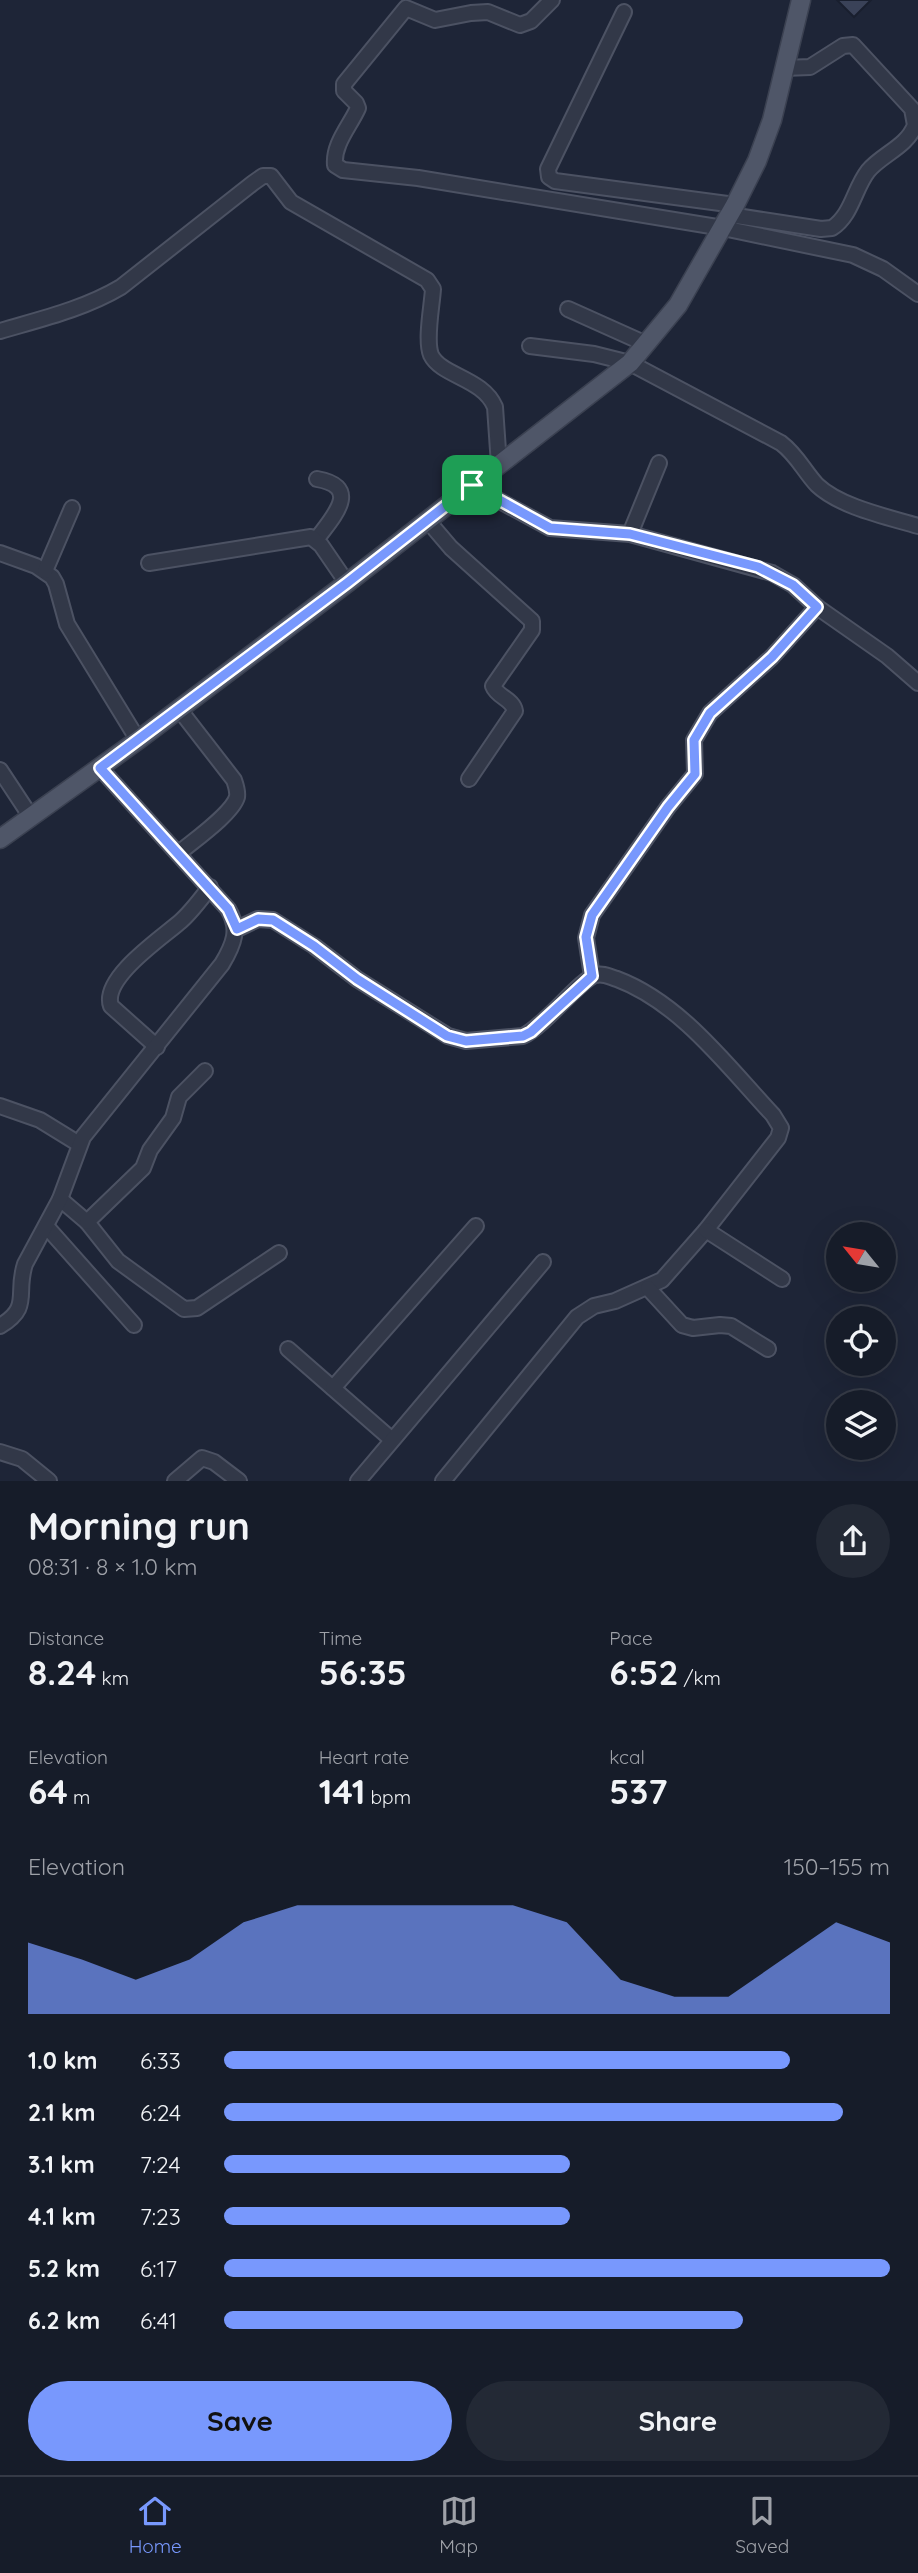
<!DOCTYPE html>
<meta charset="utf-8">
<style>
:root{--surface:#161c29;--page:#232935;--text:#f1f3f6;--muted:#9ea1a8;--line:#353a46;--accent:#7898fd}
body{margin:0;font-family:Quicksand,sans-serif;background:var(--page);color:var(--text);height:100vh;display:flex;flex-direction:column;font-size:26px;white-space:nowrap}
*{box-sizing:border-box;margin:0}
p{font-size:23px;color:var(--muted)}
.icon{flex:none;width:38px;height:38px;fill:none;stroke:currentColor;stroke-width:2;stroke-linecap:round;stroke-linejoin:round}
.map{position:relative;height:1481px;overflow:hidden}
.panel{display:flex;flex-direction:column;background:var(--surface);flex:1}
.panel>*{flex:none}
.needle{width:46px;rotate:300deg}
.fabs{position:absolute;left:826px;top:1222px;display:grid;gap:14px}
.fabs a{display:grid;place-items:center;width:70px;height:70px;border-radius:50%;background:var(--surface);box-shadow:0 7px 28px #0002,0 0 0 2px var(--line);font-size:35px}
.pin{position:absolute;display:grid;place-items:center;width:60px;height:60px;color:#fff;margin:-30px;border-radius:14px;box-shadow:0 4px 10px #0006}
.round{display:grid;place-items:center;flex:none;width:74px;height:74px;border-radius:37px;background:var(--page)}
.summary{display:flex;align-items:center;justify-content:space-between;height:119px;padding:0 28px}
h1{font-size:38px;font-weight:700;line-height:52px}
.stats{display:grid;grid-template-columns:repeat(3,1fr);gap:10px;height:119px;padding:7px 28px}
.stats div{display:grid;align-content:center}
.stats b{font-size:35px;font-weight:700}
.stats small{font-size:19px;font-weight:400}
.stats p{font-size:19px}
.chart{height:196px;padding:14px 28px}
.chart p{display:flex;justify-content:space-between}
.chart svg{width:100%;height:126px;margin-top:7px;fill:var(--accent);opacity:.7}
.button{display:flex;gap:14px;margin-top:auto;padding:14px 28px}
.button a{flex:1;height:80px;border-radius:42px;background:var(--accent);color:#111;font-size:28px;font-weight:700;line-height:80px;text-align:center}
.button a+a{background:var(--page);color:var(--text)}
ul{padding:0 28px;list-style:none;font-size:23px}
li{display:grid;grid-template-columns:112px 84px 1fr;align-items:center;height:52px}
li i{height:18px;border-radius:9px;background:var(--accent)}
.tab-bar{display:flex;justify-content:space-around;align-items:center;height:98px;border-top:2px solid var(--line);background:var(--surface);font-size:19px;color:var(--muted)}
.tab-bar a{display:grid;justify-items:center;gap:4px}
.tab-bar .current{color:var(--accent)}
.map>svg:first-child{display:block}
.building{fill:#3a4258;stroke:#191f2e;stroke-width:2}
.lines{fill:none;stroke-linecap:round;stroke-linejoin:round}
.minor-casing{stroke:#4c5263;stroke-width:18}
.major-casing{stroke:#3b4151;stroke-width:21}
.minor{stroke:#323848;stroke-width:14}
.major{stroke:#4f5668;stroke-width:18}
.route-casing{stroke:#fff;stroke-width:14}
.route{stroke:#7898fd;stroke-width:9}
</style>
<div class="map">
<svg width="918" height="1481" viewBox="0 0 918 1481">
<rect width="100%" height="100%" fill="#1e2537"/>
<path class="building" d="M837,0H871L854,17Z"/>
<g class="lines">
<defs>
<g id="minor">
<path d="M552,0L531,21L520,25L488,12L471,13L435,20L406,8L344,84V91L356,103L358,108C350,126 333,144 335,165L343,170L418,178L723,228L853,255L883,269L918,294"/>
<path d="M624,12L548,169L549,177L555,181L735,205"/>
<path d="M730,215L821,229L832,228C852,215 854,189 868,171C882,154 907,147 915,125L912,109L853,45L843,46L810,67L784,68"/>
<path d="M568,309L646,344"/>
<path d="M0,331C41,319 84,309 121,287L253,183L263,176H271L291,202L427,280L433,289C432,306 425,340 431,355C441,376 483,378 495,407L499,465"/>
<path d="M530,346L594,354L630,363L781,443C797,455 804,471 817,485C840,507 888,517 918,526"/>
<path d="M472,486L550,528L630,534L772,573L793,585L817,607L887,656L918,683"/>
<path d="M428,521L451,548L532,621V630L493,686C497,697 513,699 515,711L469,779"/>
<path d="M630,534L659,463"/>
<path d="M316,540C332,518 363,487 317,479"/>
<path d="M0,553L36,566L52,577L56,584L67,624L138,740"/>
<path d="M149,563L311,537L321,545L347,583"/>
<path d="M45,571L72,508"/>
<path d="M0,770L31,817"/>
<path d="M179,853C193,841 232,814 237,797C238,791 236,786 234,780L179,709"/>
<path d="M237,929L258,919L273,920L314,946L357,979L448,1036L466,1041L523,1036C546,1025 581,978 596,975C603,973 610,977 617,979C681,1003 728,1067 773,1115L781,1128L778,1138L706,1230L662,1280L615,1301L594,1306L577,1317L443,1481"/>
<path d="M592,976L586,938L592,915L668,807L695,774L694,740L710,713L772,657L817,607"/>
<path d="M157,1047L111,1006C101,978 163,937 181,921C192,911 201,899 210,887"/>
<path d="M0,1106L40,1120L79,1144"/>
<path d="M60,1199L87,1222L118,1261L184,1309L197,1308L279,1253"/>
<path d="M87,1222L143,1168L150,1150L173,1118L179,1097L205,1071"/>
<path d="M46,1226L134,1325"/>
<path d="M706,1230L782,1279"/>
<path d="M648,1288L682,1325L693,1328L720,1325L731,1326L768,1349"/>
<path d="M0,1326C32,1307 15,1294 25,1264L60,1199L83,1137L222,964C234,944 240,929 228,909L100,768"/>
<path d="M288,1349L391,1439"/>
<path d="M333,1388L476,1226"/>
<path d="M0,1452L22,1459L49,1481"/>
<path d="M175,1481L202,1458L214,1462L239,1481"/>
<path d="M358,1481L543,1262"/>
</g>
<path id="major" d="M0,839L138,740L347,583L630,363L678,305L735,205L757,161L772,120L801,0"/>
</defs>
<use href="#minor" class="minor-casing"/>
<use href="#major" class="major-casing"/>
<use href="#minor" class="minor"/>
<use href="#major" class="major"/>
</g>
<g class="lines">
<defs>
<path id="route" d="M472,485L550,528L630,534L758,567L793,585L817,607L772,657L710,713L694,740L695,774L668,807L592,915L586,937L592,976L531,1032L523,1036L466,1041L447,1036L357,979L314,946L273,920L258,919L237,929L228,909L100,768L347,583Z"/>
</defs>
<use href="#route" class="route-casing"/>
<use href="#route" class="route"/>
</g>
</svg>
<div class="fabs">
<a><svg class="needle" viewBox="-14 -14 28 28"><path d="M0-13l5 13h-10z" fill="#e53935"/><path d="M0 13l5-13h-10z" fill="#9ea1a8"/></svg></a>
<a><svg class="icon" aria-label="locate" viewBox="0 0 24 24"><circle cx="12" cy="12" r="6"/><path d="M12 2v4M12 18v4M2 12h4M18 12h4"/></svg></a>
<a><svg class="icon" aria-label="layers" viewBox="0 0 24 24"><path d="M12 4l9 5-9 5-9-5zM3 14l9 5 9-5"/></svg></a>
</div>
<div class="pin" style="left:472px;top:485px;background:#1e9e55"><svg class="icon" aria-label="arrive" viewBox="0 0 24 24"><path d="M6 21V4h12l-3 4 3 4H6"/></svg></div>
</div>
<section class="panel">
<div class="summary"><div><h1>Morning run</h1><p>08:31 · 8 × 1.0 km</p></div><a class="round"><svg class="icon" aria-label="share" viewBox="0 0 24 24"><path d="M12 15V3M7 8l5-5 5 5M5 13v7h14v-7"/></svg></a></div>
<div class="stats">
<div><p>Distance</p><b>8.24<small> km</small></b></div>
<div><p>Time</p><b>56:35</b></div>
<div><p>Pace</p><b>6:52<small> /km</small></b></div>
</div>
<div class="stats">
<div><p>Elevation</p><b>64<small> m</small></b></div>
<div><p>Heart rate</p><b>141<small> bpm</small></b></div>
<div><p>kcal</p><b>537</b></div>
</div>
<div class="chart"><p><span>Elevation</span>150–155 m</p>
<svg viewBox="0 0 160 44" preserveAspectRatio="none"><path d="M0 44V19L10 25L20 32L30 25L40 12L50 6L60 6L70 6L80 6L90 6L100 12L110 32L120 38L130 38L140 25L150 12L160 19V44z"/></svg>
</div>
<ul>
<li><b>1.0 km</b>6:33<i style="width:85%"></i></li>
<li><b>2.1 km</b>6:24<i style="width:93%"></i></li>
<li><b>3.1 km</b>7:24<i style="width:52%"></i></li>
<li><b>4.1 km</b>7:23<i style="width:52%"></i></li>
<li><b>5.2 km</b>6:17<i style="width:100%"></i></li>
<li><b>6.2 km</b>6:41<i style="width:78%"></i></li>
</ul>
<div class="button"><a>Save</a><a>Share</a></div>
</section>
<nav class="tab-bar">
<a class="current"><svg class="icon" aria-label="home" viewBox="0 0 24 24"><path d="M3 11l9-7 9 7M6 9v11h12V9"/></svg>Home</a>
<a><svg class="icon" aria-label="map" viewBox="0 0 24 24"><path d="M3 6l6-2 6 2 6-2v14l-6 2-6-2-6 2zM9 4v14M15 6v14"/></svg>Map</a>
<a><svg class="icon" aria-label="saved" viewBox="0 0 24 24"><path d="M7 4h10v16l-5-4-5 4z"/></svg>Saved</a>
</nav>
